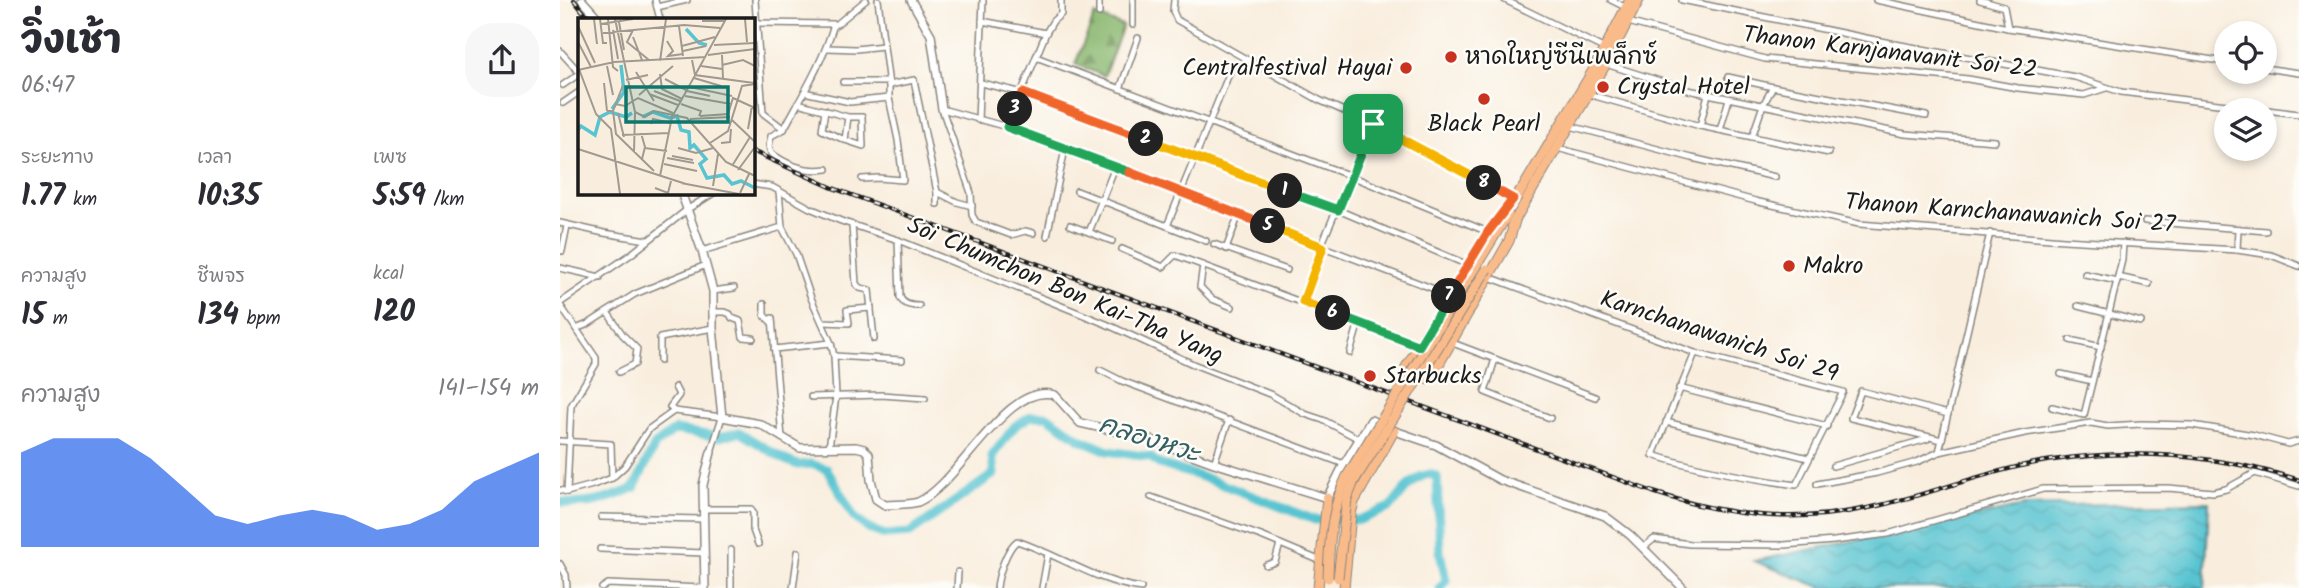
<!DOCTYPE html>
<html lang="th">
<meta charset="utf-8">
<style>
:root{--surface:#fff;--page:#f7f7f7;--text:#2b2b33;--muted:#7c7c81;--accent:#2563eb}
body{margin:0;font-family:Kalam,"Playpen Sans Thai",sans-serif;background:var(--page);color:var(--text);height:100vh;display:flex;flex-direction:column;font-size:26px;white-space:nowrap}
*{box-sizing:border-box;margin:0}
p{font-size:23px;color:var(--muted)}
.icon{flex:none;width:38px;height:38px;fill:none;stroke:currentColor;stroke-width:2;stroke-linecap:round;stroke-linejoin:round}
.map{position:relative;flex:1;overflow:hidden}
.drawer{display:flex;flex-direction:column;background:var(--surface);width:560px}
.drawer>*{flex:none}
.buttons{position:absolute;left:1654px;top:21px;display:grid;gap:14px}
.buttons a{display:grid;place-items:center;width:63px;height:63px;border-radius:50%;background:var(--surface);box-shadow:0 4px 10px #0003;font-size:35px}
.pin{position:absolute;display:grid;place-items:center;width:60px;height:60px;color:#fff;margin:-30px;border-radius:14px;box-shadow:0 4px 10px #0006}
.km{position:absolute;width:35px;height:35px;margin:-18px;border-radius:50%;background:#222;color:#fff;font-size:19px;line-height:35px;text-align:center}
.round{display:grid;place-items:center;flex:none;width:74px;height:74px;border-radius:28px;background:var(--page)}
.summary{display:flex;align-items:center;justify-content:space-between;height:119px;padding:0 21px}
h1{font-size:38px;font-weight:800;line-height:52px}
.metrics{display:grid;grid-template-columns:repeat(3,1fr);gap:10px;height:119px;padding:7px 21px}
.metrics div{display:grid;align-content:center}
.metrics b{font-size:30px;font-weight:800}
.metrics small{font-size:19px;font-weight:400}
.metrics p{font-size:19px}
.chart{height:196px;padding:14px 21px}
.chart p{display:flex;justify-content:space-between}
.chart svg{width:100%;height:126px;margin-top:7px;fill:var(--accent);opacity:.7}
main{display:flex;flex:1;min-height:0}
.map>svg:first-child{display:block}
.forest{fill:url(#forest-firs);stroke:#536a46;stroke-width:2}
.water{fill:url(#water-waves);stroke:#3a7076;stroke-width:2}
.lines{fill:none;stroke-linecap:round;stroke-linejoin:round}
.river{stroke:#58c4d1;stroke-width:9}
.minor-casing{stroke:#8a857d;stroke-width:8}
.tertiary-casing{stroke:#8a857d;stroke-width:10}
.primary-casing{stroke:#8a857d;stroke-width:11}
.minor{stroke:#fff;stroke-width:5}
.tertiary{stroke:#fff;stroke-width:7}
.primary{stroke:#fabb8b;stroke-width:9}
.rail-casing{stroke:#1c1c1c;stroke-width:4.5}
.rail{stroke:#fdfcf7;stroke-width:2;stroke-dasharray:5;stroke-linecap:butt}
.primary-bridge-casing{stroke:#8a857d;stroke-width:11;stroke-linecap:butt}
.primary-bridge{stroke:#fabb8b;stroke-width:9}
.split-1-casing{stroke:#fff;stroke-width:14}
.split-2-casing{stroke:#fff;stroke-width:14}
.split-3-casing{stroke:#fff;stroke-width:14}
.split-4-casing{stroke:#fff;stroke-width:14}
.split-5-casing{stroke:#fff;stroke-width:14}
.split-6-casing{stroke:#fff;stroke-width:14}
.split-7-casing{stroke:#fff;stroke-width:14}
.split-8-casing{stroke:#fff;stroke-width:14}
.split-9-casing{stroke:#fff;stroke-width:14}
.split-1{stroke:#22a559;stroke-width:9}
.split-2{stroke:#f5b400;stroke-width:9}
.split-3{stroke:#f0652b;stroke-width:9}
.split-4{stroke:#22a559;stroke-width:9}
.split-5{stroke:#f0652b;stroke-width:9}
.split-6{stroke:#f5b400;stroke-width:9}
.split-7{stroke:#22a559;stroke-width:9}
.split-8{stroke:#f0652b;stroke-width:9}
.split-9{stroke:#f5b400;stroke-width:9}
.poi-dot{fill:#c8321e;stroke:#fdfcf7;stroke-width:2.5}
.labels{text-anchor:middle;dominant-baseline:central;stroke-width:5;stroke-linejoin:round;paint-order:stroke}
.street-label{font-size:24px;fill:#1c1c1c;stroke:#fdfcf7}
.poi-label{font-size:24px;fill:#1c1c1c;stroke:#fdfcf7;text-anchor:start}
.water-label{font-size:26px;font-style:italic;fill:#345f64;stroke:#fdfcf7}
.inset-river{fill:none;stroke:#58c4d1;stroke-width:3.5}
.inset-road{fill:none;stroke:#a19a90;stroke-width:2}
.view{fill:#0f766e;fill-opacity:0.15;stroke:#0f766e;stroke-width:3.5}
.inset-edge{fill:none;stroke:#1c1c1c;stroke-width:3.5}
</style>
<main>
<section class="drawer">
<div class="summary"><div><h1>วิ่งเช้า</h1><p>06:47</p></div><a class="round"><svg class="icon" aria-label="share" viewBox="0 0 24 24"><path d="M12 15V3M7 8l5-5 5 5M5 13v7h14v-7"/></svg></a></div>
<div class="metrics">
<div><p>ระยะทาง</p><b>1.77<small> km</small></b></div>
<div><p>เวลา</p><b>10:35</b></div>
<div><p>เพซ</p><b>5:59<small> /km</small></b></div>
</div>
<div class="metrics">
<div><p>ความสูง</p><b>15<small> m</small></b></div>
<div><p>ชีพจร</p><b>134<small> bpm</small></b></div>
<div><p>kcal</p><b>120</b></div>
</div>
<div class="chart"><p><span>ความสูง</span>141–154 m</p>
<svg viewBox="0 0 160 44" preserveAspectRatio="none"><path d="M0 44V11L10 6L20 6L30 6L40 13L50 23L60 33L70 36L80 33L90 31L100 33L110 38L120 36L130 31L140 21L150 16L160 11V44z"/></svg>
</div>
</section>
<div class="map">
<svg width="1739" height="588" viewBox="0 0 1739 588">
<defs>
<pattern id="forest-firs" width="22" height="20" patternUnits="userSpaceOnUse" patternTransform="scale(1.75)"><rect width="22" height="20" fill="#8ab76f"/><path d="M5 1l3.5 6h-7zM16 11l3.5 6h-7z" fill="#70945a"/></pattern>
<pattern id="water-waves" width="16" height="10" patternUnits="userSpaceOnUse" patternTransform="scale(1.75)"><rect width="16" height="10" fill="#58c4d1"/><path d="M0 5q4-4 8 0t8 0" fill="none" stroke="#4ca8b3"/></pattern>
</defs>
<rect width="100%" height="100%" fill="#fdfcf7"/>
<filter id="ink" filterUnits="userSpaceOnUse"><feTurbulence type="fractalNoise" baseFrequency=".0143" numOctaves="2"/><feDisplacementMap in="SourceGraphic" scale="14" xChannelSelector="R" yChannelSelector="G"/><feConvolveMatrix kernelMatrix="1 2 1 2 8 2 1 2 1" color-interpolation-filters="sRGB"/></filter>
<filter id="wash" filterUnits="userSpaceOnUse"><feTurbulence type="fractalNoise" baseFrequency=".00686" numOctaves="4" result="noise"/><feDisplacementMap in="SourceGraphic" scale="28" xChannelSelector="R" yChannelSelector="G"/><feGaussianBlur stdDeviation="1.57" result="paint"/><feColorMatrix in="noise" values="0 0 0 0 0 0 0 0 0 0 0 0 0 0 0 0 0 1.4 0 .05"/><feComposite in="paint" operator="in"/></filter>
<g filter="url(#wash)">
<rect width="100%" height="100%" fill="#f9eede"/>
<path class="forest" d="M535,15L563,26L544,76L515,64Z"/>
<path class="water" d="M1649,502L1645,588H1263L1194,561L1465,506Z"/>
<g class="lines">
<path class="river" d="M0,502C28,507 49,499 74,488L95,445L115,430L160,437L179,432L225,460L238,465L251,464L267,469L294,517L309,529L325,535L350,533L434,474L432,456L455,426L471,416H487L520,439L548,451L590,457L599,464L648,479L755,520H799L831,507L848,486L862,476L870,474L877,477L880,552L886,580L880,588"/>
</g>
</g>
<g filter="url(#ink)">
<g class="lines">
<defs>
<g id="minor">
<path d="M95,0L100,19"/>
<path d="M195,0L203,113L224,129"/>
<path d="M539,0V13"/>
<path d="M573,0V25"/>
<path d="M614,0L613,11L617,20L759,100L813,124L953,199"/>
<path d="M945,0L1045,49"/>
<path d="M1051,0L1067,8"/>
<path d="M1122,0L1335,44L1515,77L1561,92L1739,114"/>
<path d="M1316,0L1448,28L1666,62"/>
<path d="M1420,0L1444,7L1448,28"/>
<path d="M97,7L127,0"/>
<path d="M422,21L486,33"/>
<path d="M1068,22L1205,59L1408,79L1458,88L1524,95L1546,88"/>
<path d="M197,23L274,24"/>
<path d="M267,48L296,49L323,46"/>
<path d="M0,51L19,72"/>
<path d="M476,57L791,176L928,232"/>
<path d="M1046,64L1128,90L1345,134L1435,141"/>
<path d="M1704,68L1739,73"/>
<path d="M1168,77L1213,87"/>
<path d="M283,82H328"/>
<path d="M421,83L463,93L778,210L908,265"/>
<path d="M3,85L19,74"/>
<path d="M329,85L354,80L377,192V204"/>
<path d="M560,89L578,38"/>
<path d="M244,92L290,102L329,98"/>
<path d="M1028,94L1140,126L1269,153"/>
<path d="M3,103L19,92"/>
<path d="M238,103L288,117H302L303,146L285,140L288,117"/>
<path d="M382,109L447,127L890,295"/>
<path d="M382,109L411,193L412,215L416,222L451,235L465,231L473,233"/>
<path d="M265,110L262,130L285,140"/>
<path d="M418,120L423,0"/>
<path d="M1010,126L1132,158L1215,177"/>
<path d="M1140,126L1148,94"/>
<path d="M447,127L486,33L493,21L501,14V0"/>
<path d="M224,129C243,94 263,62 274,24H277L306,0"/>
<path d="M224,129L211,136L209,146L211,153C227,165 247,172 267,169"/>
<path d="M1160,130L1169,99"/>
<path d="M1192,137L1203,105L1213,87L1366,116"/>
<path d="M997,148L1199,202L1299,224L1504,240L1677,250L1711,255L1739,266"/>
<path d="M302,179L318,178L343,180L338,140L329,98V85L318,0"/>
<path d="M192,184L212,187L250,208L281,221L338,240L546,324L633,364L712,395L745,414L763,420L801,440"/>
<path d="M219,191L222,227L236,254L251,298L271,343L274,356L276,396L269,448"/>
<path d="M517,191L646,241"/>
<path d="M377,192L397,202L412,206"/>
<path d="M1585,221L1706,231"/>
<path d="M0,223L44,233L87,240"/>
<path d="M292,225L296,284L300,288L309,290L314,339"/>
<path d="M510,225L552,241"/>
<path d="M607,226L671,69"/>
<path d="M529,232L555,167"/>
<path d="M487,236L505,149"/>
<path d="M338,240L340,297C343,305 351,306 359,306"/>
<path d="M654,244L727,270"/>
<path d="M761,246L813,124"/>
<path d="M562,249L603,267L615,255L858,346"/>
<path d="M666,249L679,214"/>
<path d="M1677,250L1678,229"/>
<path d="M2,251L7,226"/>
<path d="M142,251L222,227"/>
<path d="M643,265L640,287L652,299L672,307"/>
<path d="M0,268L40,277"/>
<path d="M1525,274L1557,281"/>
<path d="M929,277L1135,353L1283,392L1236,485C1187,478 1140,470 1093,455L1135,353"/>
<path d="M1558,277L1589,284"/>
<path d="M153,291L174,288"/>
<path d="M743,302L763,247"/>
<path d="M0,303L70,255L128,209L155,192"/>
<path d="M204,304V315L212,323"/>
<path d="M0,305L36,358V364L11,406L7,492"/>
<path d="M1518,306L1581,322"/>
<path d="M47,312L63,335L77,349L75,364L59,372"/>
<path d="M152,312H165L170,314L172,318L180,321L183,337L193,338"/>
<path d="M212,318L222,438"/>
<path d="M262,322L289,323L287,310L311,308"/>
<path d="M16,329L28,324L75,294L146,265"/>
<path d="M1510,340L1541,347"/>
<path d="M890,342L1035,397"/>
<path d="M214,349L271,343"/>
<path d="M790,353L799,322"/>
<path d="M274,356L342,360"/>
<path d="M935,359L925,392L990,418"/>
<path d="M100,361V338L153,328"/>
<path d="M540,370L562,381L784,464"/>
<path d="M1501,374L1532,381"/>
<path d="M1119,388L1267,426"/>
<path d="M251,397L321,395L365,398"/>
<path d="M1492,407L1524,415L1562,260L1563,243"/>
<path d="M114,411L110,407L119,395L115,387"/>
<path d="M1106,422L1248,458"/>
<path d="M1382,440L1291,418L1301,391L1388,414"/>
<path d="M0,441L51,444L52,478"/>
<path d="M1379,452L1430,233"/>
<path d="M654,463L669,420"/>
<path d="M1273,466L1367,439"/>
<path d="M1257,484L1317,473L1357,462L1379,452L1465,433L1531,423L1548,426L1581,424L1632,425L1694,435L1728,444L1739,441"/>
<path d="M0,490L7,492L33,485L52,478L65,466L89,429L114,411L162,417L151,452"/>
<path d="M591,497L701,536L761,561"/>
<path d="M144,509H191L193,513V530L198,544"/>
<path d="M41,517L143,519"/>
<path d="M1083,548L1094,539L1130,544L1224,545L1274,541L1328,534L1483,489L1608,488L1653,492L1666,489L1695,473L1739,486"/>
<path d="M40,549L144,553"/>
<path d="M171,550V588"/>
<path d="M0,564L6,575L7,588"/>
<path d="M706,565L715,562L720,544"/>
<path d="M42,588L48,584L142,588"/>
<path d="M233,588L238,552"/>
<path d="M397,588L398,572"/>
<path d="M437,588C438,575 447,548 457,541C499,555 537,582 581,588"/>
<path d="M482,588L488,554"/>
</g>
<g id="tertiary">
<path d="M22,0L39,19"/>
<path d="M351,0L371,35L382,109"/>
<path d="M121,192L142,251L153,291V328L162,417L200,424L240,448L296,447L304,449L309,454L311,480L316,499L325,505C335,504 349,505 358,502C399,485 446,380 495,395L520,423L586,438L654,463L767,498L784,464L811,420L821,425"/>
<path d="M832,430L876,445L940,480L1045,516L1070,535L1123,588"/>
<path d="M145,588L143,485L151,452"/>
</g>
<g id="primary">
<path d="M958,196L1032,72L1070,0"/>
<path d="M955,221L949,241L871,378L868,379L847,370L846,367L928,232L960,191"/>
<path d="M952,225L1046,64L1079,0"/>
<path d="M918,263L948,214"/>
<path d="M758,588L767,498"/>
<path d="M784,588L791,514L794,502L834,431"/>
</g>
</defs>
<use href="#minor" class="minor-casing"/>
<use href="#tertiary" class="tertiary-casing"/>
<use href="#primary" class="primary-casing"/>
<use href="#minor" class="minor"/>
<use href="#tertiary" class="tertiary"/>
<use href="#primary" class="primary"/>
<defs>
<g id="rail">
<path d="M14,0L29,19"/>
<path d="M192,151L273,188L1093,492C1166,516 1232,524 1308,508C1370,495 1430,469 1493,460C1577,448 1658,455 1739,480"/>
</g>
</defs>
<use href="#rail" class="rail-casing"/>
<use href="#rail" class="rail"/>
<defs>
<g id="primary-bridge">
<path d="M768,578C769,543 771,509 787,476L918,263"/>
<path d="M778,578L787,499L794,481L927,269"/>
</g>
</defs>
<use href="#primary-bridge" class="primary-bridge-casing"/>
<use href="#primary-bridge" class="primary-bridge"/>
</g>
</g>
<g class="lines" filter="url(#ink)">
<defs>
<path id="split-1" d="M725,191L778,210L813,124"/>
<path id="split-2" d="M586,139L725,191"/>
<path id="split-3" d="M455,109L463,93L586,139"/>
<path id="split-4" d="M455,109L447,127L569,172"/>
<path id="split-5" d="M569,172L708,226"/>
<path id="split-6" d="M708,226L763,247L743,302L773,313"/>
<path id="split-7" d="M773,313L859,346L889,296"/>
<path id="split-8" d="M889,296L928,232L953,199L924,183"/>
<path id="split-9" d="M813,124L924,183"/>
</defs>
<use href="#split-1" class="split-1-casing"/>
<use href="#split-2" class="split-2-casing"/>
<use href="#split-3" class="split-3-casing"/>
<use href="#split-4" class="split-4-casing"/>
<use href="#split-5" class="split-5-casing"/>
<use href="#split-6" class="split-6-casing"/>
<use href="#split-7" class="split-7-casing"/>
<use href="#split-8" class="split-8-casing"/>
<use href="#split-9" class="split-9-casing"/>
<use href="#split-1" class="split-1"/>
<use href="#split-2" class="split-2"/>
<use href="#split-3" class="split-3"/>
<use href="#split-4" class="split-4"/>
<use href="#split-5" class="split-5"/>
<use href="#split-6" class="split-6"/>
<use href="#split-7" class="split-7"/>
<use href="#split-8" class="split-8"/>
<use href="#split-9" class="split-9"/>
</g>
<g class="poi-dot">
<circle cx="891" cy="57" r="7"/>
<circle cx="846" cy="68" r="7"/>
<circle cx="1043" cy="87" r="7"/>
<circle cx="924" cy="99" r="7"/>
<circle cx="1229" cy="266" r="7"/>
<circle cx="810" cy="376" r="7"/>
</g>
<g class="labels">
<g class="street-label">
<text transform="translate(1330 53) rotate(7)">Thanon Karnjanavanit Soi 22</text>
<text transform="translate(1450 214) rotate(4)">Thanon Karnchanawanich Soi 27</text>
<text transform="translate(505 291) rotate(23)">Soi Chumchon Bon Kai-Tha Yang</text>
<text transform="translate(1159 337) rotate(18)">Karnchanawanich Soi 29</text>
</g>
<g class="poi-label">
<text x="905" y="57">หาดใหญ่ซีนีเพล็กซ์</text>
<text x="832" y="68" text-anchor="end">Centralfestival Hayai</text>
<text x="1057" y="87">Crystal Hotel</text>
<text x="924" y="124" text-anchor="middle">Black Pearl</text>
<text x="1243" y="266">Makro</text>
<text x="824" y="376">Starbucks</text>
</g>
<g class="water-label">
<text transform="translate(589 440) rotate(18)">คลองหวะ</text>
</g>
</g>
<g transform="translate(18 18)">
<rect width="177" height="177" fill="#f9eede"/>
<path class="inset-river" d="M108,11L121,25L129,27M34,91L46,74L43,47M64,99L75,94L92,100L99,98L103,112L111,114L112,130L116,127L128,141L122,146L129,160L146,157L154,166L163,163L177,170M0,112L3,108L17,117L22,99L32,94L48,99L54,95"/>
<path class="inset-road" d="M16,1L19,26M22,1L25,25H29M30,1L35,49L40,53M37,1L57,94L67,99L76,93L109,100L148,144L177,158M167,1L169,24M124,3H146M41,4L46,32M23,6L55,1M0,8L17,45M101,8L105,38M35,12L40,41M55,12L49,24L71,42M25,15L106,7L142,10M55,19L64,42M89,23L95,33L90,38L105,36M0,24L13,49M136,27L177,25M104,28L137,19M105,33L128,28M130,37L177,31M144,37L145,61M114,42L117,57L176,65M82,43L88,1M144,47L165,42L177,48M29,48L35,77M123,48L144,51M1,51L18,96L33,111L42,176M0,52L36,44L128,39M58,54L76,83M82,56L84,71L104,81M116,60L143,68M87,61L108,72M48,62L70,57M26,65L29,93M112,69L154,78M76,73L102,83M109,73L132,78M71,76L100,87M61,77L95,48M107,78L153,86M37,86L47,88L60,80L95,95M103,86L123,93L121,98M29,93H35L45,67M35,93L38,116L76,153M40,95L46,119M122,98L150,96L155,80L177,90M112,101L152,99M154,102L177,124M73,106L75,101L92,105M170,111L174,88M63,115L67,129L64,141M44,117L91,115M132,125L150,113L164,68L177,66M143,125L152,124L153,111M67,130L89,133M100,130L118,135L135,130M0,131L108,166M56,134L57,95M94,138L115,142M89,140L116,145M86,146L119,153M154,148L172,119M160,152L177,129M82,158L94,99L148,1M103,165L161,176M135,168L140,136M77,170L90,175L93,163M162,175L171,156"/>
<path class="view" d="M48,69H150V104H48Z"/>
<rect width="177" height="177" class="inset-edge"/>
</g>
</svg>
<div class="buttons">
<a><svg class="icon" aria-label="locate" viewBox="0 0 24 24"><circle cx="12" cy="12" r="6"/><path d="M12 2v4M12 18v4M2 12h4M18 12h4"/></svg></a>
<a><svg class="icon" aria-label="layers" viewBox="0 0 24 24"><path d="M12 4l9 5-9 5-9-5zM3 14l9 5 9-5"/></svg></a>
</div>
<div class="pin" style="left:813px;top:124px;background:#1e9e55"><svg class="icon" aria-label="arrive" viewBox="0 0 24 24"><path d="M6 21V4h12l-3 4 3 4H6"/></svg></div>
<b class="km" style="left:725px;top:191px">1</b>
<b class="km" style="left:586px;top:139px">2</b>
<b class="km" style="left:455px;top:109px">3</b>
<b class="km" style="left:708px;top:226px">5</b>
<b class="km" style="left:773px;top:313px">6</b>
<b class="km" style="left:889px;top:296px">7</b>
<b class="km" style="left:924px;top:183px">8</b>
</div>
</main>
